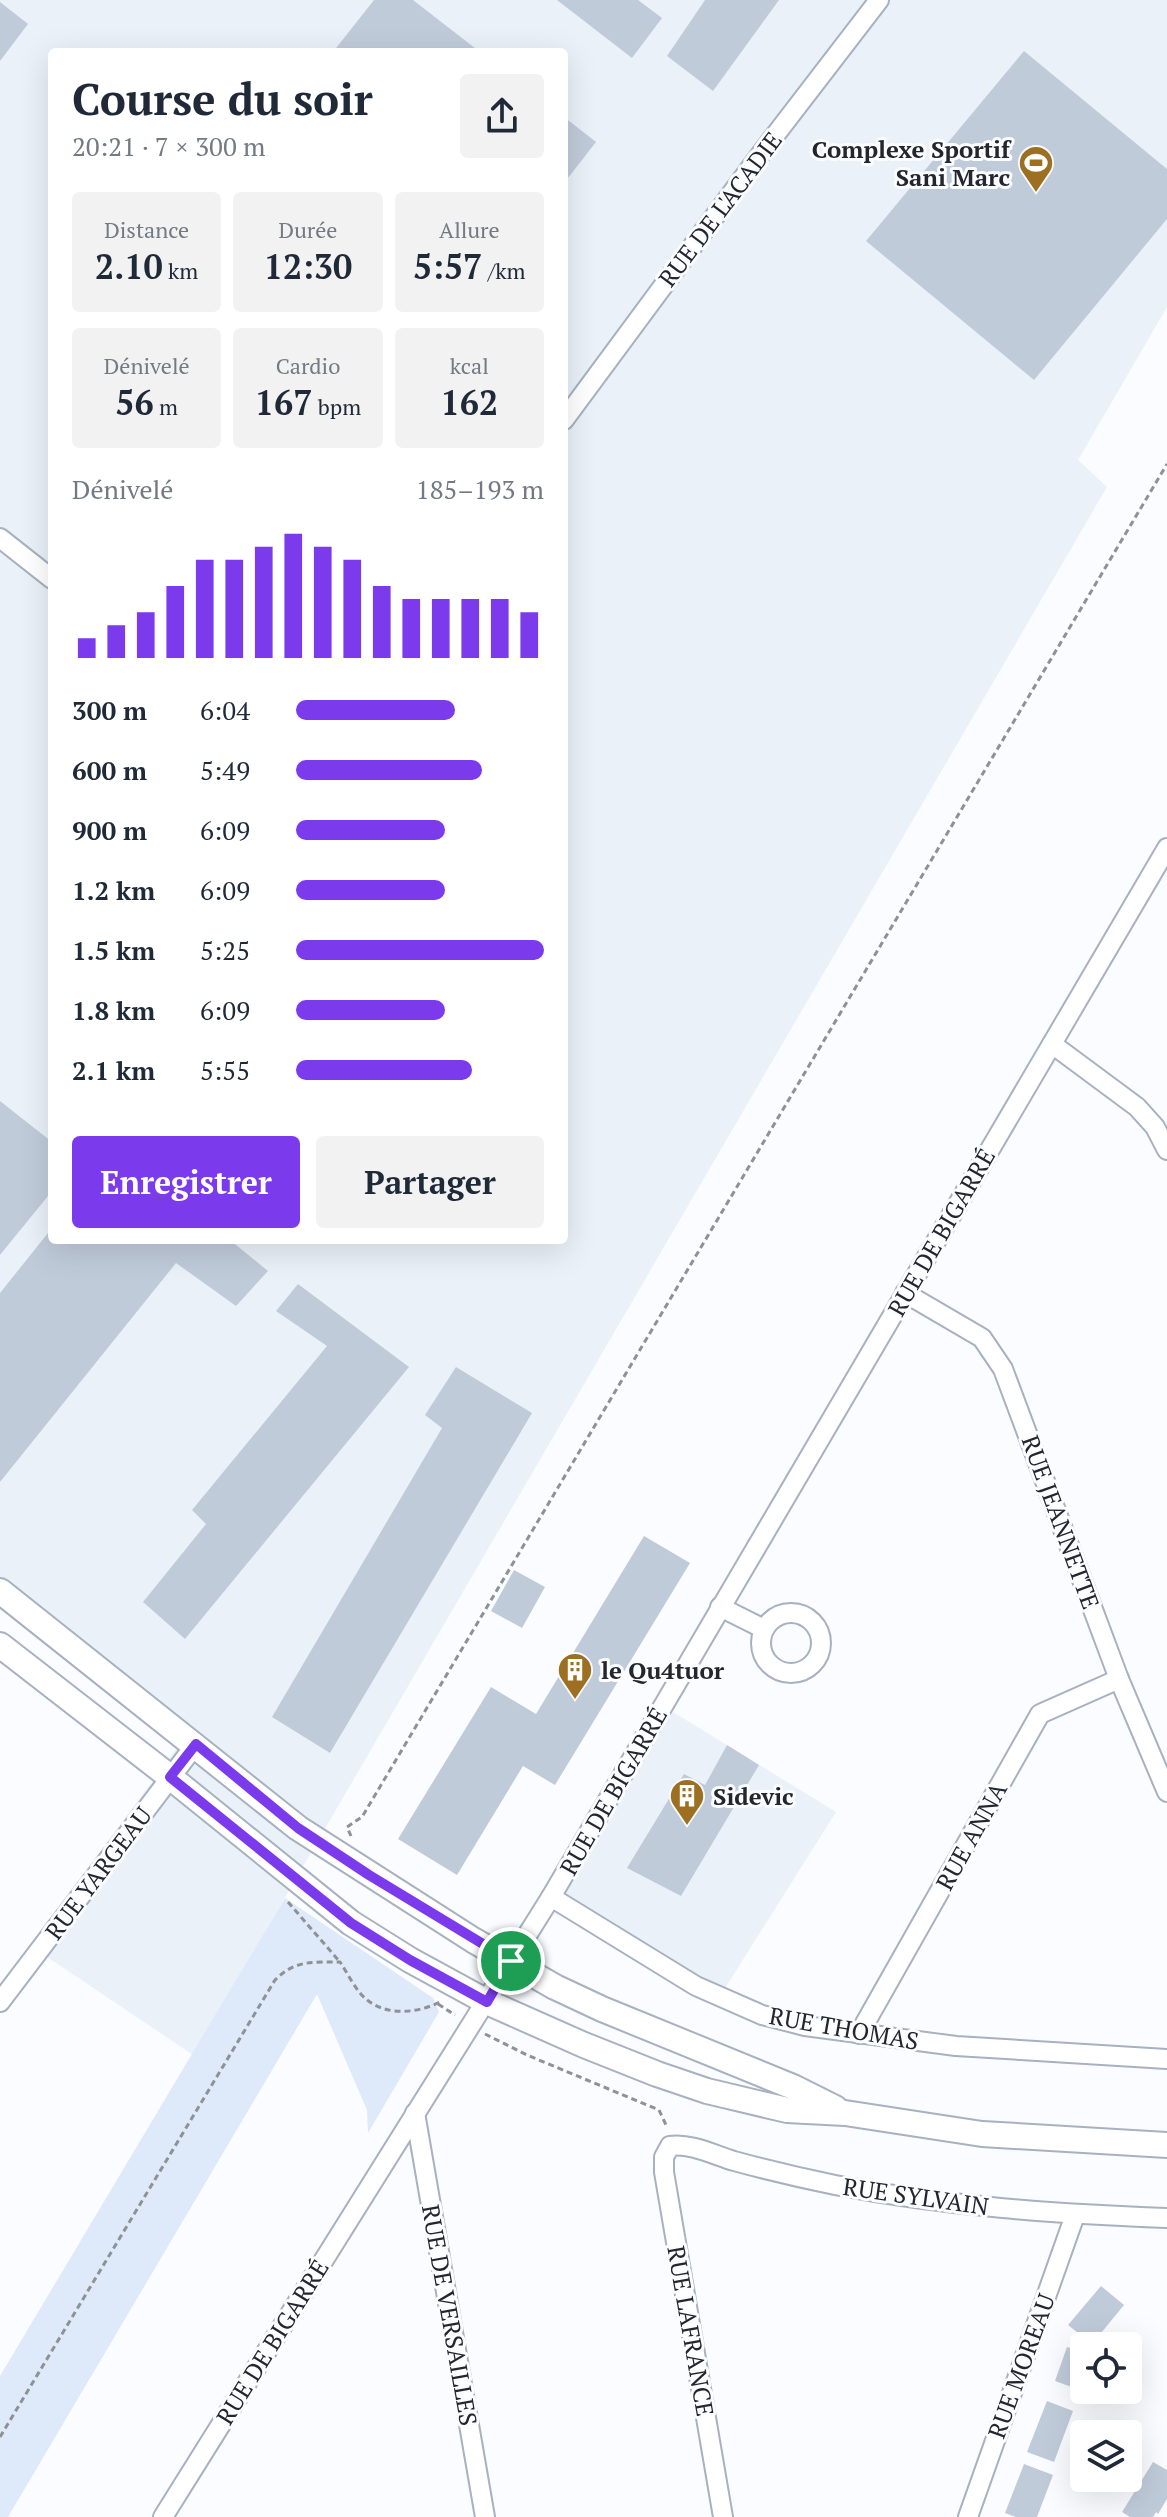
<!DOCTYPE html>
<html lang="fr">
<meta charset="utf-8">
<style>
:root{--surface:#fff;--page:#f2f2f3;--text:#1f2937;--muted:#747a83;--accent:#7c3aed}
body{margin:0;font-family:"PT Serif",serif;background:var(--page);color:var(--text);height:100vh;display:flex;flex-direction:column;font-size:30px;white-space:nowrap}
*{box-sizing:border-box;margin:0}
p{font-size:26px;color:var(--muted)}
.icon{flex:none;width:44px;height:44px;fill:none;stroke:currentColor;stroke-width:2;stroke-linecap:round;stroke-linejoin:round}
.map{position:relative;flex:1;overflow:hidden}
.panel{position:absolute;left:48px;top:48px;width:520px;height:1196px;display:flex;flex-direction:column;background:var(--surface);border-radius:8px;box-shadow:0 8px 32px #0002}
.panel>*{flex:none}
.tools{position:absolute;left:1070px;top:2332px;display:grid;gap:16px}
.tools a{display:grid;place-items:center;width:72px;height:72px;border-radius:8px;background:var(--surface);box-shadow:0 8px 32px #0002;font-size:40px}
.pin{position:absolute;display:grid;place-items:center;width:68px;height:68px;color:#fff;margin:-34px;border:4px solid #fff;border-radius:50%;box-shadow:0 2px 8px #0007}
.round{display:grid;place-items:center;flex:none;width:84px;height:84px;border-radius:8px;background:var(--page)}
.head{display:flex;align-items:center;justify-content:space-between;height:136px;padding:0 24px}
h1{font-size:44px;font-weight:700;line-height:60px}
.stats{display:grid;grid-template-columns:repeat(3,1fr);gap:12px;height:136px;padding:8px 24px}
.stats div{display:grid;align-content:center;border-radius:8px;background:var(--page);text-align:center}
.stats b{font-size:34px;font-weight:700}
.stats small{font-size:22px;font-weight:400}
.stats p{font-size:22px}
.chart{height:224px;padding:16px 24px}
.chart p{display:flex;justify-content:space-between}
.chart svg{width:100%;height:144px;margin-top:8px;stroke:var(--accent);stroke-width:6}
.cta{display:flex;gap:16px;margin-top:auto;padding:16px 24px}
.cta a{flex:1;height:92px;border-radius:8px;background:var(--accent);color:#fff;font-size:32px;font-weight:700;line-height:92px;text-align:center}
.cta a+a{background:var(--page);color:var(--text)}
ul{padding:0 24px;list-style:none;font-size:26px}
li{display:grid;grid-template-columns:128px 96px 1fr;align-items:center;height:60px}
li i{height:20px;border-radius:10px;background:var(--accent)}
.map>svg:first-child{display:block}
.built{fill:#eaf1f9;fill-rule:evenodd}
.green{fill:#dee9f9}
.building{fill:#c0cbda}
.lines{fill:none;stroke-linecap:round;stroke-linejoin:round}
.minor-casing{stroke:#a7b1c0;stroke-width:22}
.secondary-casing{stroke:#a7b1c0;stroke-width:28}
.path{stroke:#8e9195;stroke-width:3;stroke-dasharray:6 4;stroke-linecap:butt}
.minor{stroke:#fff;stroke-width:18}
.secondary{stroke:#fff;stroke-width:24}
.route-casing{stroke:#fff;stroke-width:16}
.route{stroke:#7c3aed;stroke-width:10}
.labels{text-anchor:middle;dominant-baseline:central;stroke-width:6;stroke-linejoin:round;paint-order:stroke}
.poi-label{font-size:24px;font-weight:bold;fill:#23272d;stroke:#fafcff;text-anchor:start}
.street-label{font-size:24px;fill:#23272d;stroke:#fafcff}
</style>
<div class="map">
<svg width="1167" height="2517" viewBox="0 0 1167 2517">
<rect width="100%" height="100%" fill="#fafcff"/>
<g class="built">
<path d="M0,0H1167V307L1078,460L1107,487L193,2055L31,1946L190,1730L0,1580ZM52,52H564V1240H52Z"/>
<path d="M673,1712L836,1812L722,1993L560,1897Z"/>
</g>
<path class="green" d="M285,1898L433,1998L439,2012L368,2133L367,2110L317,1994L8,2517H0V2376Z"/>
<g class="building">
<path d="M374,0H413L480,52H333Z"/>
<path d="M557,0H638L662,18L632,58Z"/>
<path d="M705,0H779L713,91L667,56Z"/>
<path d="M0,2L28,24L0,61Z"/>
<path d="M1024,51L1167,169V219L1034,380L866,241Z"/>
<path d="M564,117L596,142L564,183Z"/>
<path d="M0,1101L52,1142V1191L0,1255Z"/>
<path d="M52,1228V1240H230L268,1271L236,1306L176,1263L0,1482V1293Z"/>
<path d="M298,1284L409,1367L185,1639L143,1602L206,1524L192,1510L327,1346L276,1311Z"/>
<path d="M456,1367L532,1413L330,1753L272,1717L442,1428L425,1415Z"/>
<path d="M644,1536L690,1563L555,1785L523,1766L457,1875L398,1839L491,1687L536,1714Z"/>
<path d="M514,1570L545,1587L522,1628L491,1611Z"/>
<path d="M727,1745L759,1765L681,1896L627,1868L684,1774L705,1785Z"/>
<path d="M1101,2286L1124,2305L1092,2344L1068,2325Z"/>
<path d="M1067,2347L1084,2353L1083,2391L1055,2381Z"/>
<path d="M1047,2401L1073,2411L1054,2462L1027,2452Z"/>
<path d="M1153,2462L1167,2470V2499L1158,2514L1156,2512L1153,2517H1130L1122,2512Z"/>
<path d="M1024,2464L1053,2475L1037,2517H1016L1005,2513Z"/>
</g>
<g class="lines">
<defs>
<g id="minor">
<path d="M564,420L763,151L879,0"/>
<path d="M0,538L52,579"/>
<path d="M1052,1044L1137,1107L1155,1127L1167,1150"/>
<path d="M905,1293L982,1338L1003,1369L1119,1679L1167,1792"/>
<path d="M720,1607L764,1629"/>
<circle cx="791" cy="1643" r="30"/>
<path d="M551,1897L696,1986L762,2015L805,2026L956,2046L1167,2059"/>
<path d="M0,2002L196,1744"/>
<path d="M859,2034L1040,1714L1119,1679"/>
<path d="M415,2113L485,2517"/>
<path d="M163,2517L551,1897L1167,848"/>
<path d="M723,2517L664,2172V2157L670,2146C691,2143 714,2155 734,2161C767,2170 801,2178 835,2185C945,2206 1055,2214 1167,2218"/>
<path d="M968,2517L1075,2215"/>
</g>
<g id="secondary">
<path d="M0,1591L298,1828L473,1940L555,1987L602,2009L793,2087L835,2108"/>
<path d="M0,1645L170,1777L351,1923L410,1960L487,2002L584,2045L657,2074L707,2091L787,2110L845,2113L982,2134L1167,2145"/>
</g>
</defs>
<use href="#minor" class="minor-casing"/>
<use href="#secondary" class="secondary-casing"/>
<g class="path">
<path d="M351,1836L347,1827L362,1817L1167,464"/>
<path d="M288,1902L340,1962"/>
<path d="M438,2004L455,2015"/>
<path d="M485,2034L527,2055L659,2110L667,2127"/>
<path d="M0,2437L275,1980C295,1960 312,1962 340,1962C348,1974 356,1991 366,1999C387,2017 418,2013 440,2002"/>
</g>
<use href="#minor" class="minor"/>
<use href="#secondary" class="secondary"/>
</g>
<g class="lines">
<defs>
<path id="route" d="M196,1744L298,1828L369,1875L511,1961L487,2002L410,1960L351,1923L170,1777Z"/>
</defs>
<use href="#route" class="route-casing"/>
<use href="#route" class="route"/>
</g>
<defs>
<symbol id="stadium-pin" viewBox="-11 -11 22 30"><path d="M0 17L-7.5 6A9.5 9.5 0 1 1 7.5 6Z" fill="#9d7021" stroke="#fafcff"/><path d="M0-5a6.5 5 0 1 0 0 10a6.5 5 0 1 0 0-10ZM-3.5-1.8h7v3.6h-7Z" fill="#fff"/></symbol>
<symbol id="building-pin" viewBox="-11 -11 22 30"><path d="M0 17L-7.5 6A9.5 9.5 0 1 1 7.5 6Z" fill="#9d7021" stroke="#fafcff"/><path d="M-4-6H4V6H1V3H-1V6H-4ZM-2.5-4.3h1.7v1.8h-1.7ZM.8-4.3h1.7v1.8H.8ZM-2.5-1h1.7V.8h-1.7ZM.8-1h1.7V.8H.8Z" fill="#fff"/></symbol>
</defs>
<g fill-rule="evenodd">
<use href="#stadium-pin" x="1016" y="143" width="40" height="54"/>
<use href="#building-pin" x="555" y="1650" width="40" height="54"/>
<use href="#building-pin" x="667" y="1776" width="40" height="54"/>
</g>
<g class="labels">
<g class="poi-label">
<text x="1010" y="149" text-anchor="end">Complexe Sportif<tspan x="1010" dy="28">Sani Marc</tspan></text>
<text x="601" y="1670">le Qu4tuor</text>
<text x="713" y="1796">Sidevic</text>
</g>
<g class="street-label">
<text transform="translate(720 209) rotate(-53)">RUE DE L'ACADIE</text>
<text transform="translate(941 1232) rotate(-60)">RUE DE BIGARRÉ</text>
<text transform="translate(1061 1522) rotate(70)">RUE JEANNETTE</text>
<text transform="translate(613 1791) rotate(-60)">RUE DE BIGARRÉ</text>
<text transform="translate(971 1836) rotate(-61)">RUE ANNA</text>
<text transform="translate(98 1873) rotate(-53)">RUE YARGEAU</text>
<text transform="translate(844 2028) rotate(10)">RUE THOMAS</text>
<text transform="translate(916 2196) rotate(8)">RUE SYLVAIN</text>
<text transform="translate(450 2315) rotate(80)">RUE DE VERSAILLES</text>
<text transform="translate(691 2331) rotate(80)">RUE LAFRANCE</text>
<text transform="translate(272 2342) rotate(-58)">RUE DE BIGARRÉ</text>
<text transform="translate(1021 2366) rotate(-70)">RUE MOREAU</text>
</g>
</g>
</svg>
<div class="tools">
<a><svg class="icon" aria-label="locate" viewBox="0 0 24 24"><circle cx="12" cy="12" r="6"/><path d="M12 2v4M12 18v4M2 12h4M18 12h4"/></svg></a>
<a><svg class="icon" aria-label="layers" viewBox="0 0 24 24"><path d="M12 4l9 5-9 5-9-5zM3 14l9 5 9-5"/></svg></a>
</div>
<div class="pin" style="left:511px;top:1961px;background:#1e9e55"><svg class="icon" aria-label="arrive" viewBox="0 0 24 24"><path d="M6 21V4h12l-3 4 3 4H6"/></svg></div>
<section class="panel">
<div class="head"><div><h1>Course du soir</h1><p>20:21 · 7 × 300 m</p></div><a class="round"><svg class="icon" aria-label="share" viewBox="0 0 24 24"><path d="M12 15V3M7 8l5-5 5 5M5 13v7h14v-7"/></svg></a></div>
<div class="stats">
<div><p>Distance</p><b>2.10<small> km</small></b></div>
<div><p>Durée</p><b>12:30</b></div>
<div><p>Allure</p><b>5:57<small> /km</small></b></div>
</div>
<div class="stats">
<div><p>Dénivelé</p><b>56<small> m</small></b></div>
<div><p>Cardio</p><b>167<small> bpm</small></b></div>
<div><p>kcal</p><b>162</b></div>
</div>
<div class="chart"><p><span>Dénivelé</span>185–193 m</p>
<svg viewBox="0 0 160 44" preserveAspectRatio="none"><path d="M5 44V38M15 44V34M25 44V30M35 44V22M45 44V14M55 44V14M65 44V10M75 44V6M85 44V10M95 44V14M105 44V22M115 44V26M125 44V26M135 44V26M145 44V26M155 44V30"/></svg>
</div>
<ul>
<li><b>300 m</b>6:04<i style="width:64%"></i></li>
<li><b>600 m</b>5:49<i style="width:75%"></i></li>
<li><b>900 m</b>6:09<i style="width:60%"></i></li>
<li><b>1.2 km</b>6:09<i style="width:60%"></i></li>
<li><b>1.5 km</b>5:25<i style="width:100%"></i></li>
<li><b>1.8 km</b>6:09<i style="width:60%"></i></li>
<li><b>2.1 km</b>5:55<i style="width:71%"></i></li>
</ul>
<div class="cta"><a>Enregistrer</a><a>Partager</a></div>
</section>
</div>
